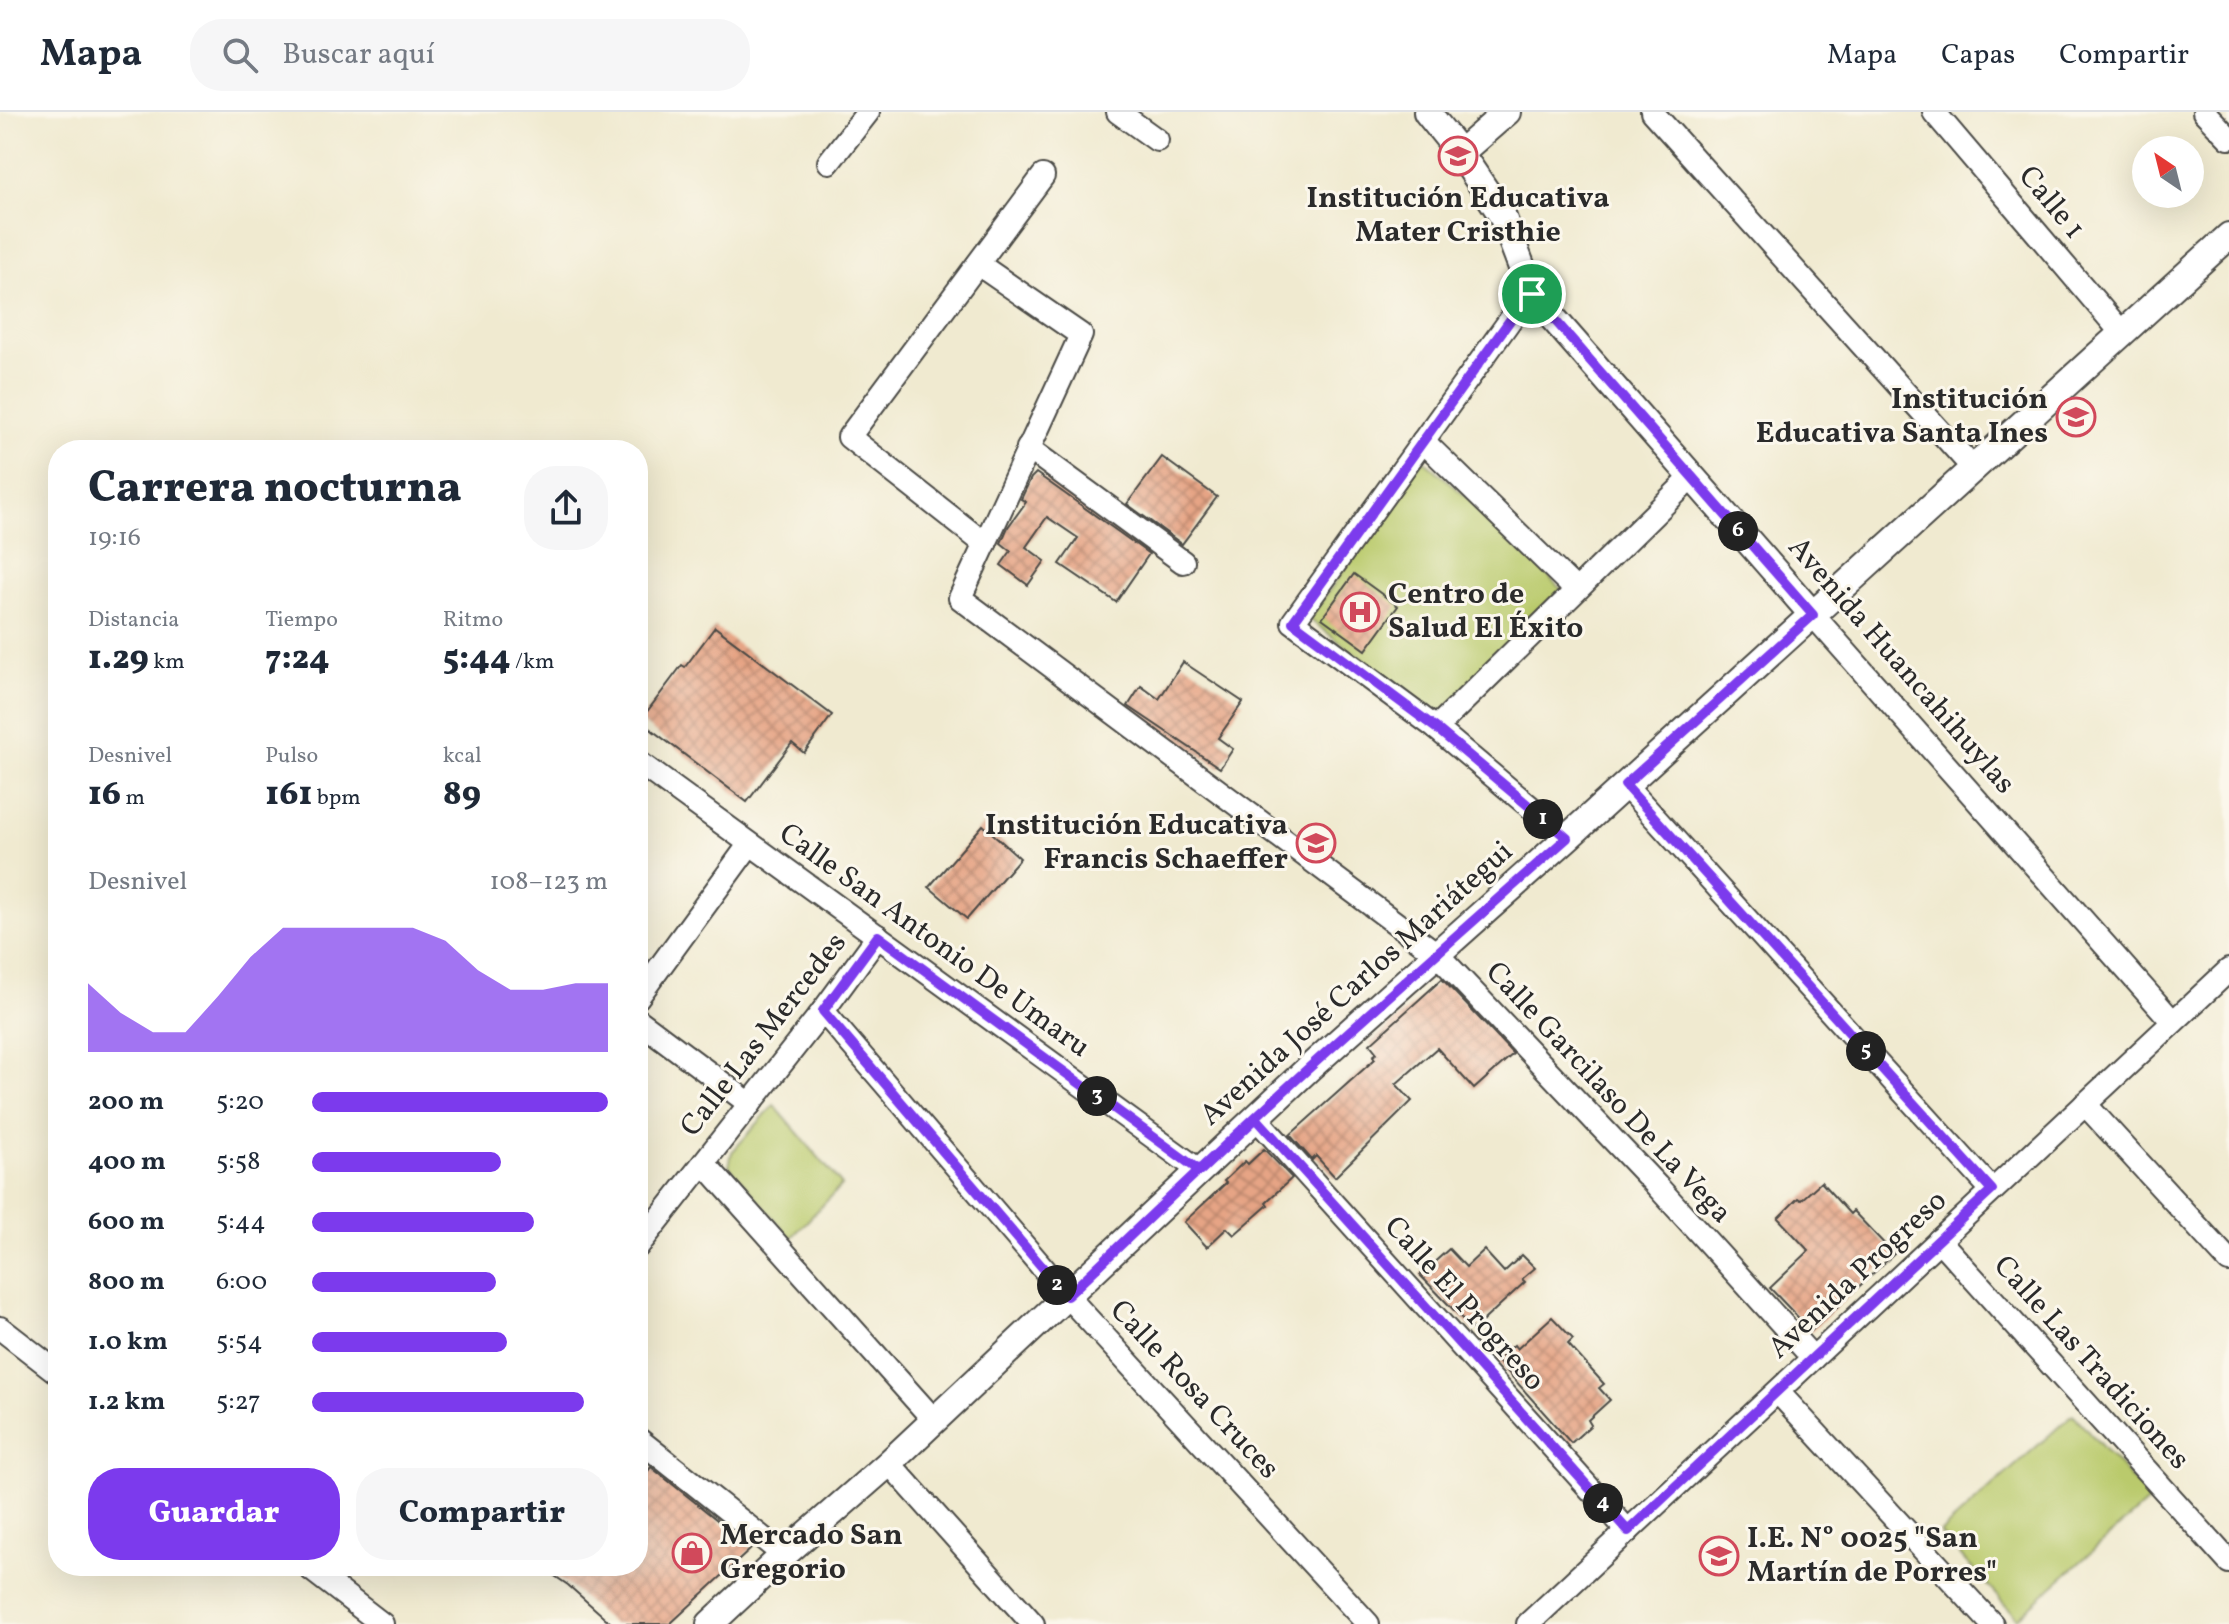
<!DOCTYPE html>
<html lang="es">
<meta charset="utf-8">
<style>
:root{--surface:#fff;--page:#f6f6f7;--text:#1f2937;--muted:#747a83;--line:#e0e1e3;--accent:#7c3aed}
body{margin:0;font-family:Vollkorn,serif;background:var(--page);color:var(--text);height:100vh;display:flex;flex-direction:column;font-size:30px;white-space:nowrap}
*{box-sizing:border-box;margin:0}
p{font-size:26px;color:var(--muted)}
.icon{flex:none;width:44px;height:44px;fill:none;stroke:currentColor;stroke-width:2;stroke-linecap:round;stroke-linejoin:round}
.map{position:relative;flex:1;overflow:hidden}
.drawer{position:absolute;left:48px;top:328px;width:600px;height:1136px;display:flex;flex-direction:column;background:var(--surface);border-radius:32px;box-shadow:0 8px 32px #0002}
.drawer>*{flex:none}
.needle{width:52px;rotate:325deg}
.controls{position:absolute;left:2132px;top:24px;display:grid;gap:16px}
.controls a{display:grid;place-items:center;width:72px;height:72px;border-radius:50%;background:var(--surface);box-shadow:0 8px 32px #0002;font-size:40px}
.pin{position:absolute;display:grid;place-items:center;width:68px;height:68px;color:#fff;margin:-34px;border:4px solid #fff;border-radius:50%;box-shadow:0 2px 8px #0007}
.km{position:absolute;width:40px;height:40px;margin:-20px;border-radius:50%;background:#222;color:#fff;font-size:22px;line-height:40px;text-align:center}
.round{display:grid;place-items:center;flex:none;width:84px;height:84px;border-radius:32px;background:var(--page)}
.summary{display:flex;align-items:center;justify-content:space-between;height:136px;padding:0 40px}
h1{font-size:44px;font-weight:800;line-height:60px}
.figures{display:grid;grid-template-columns:repeat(3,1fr);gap:12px;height:136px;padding:8px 40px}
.figures div{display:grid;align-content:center}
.figures b{font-size:34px;font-weight:800}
.figures small{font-size:22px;font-weight:400}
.figures p{font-size:22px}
.chart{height:224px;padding:16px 40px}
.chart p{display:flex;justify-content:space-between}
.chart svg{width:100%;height:144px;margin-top:8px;fill:var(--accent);opacity:.7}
.action{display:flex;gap:16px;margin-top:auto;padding:16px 40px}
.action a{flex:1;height:92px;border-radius:32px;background:var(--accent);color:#fff;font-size:32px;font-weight:800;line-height:92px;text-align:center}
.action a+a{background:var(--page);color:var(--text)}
ul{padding:0 40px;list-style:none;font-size:26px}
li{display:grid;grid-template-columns:128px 96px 1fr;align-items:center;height:60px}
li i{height:20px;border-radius:10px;background:var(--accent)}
header{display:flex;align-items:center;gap:48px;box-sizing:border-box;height:112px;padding:0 40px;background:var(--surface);border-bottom:2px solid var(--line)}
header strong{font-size:38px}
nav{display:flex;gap:44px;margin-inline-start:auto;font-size:28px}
.search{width:560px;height:72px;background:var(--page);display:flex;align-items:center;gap:20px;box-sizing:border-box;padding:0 28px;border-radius:32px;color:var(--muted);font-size:30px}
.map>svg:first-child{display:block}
.green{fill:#baca6c;stroke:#727a4c;stroke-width:2}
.building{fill:url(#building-cross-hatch)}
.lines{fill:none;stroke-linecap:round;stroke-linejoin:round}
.minor-casing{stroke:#494844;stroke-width:26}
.tertiary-casing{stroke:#494844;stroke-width:30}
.minor{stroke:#fff;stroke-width:22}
.tertiary{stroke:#fff;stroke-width:26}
.route-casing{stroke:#fff;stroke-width:16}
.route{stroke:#7c3aed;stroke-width:10}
.labels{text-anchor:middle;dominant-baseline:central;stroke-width:6;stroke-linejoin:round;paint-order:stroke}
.poi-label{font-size:30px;font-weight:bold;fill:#2b2b2b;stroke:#fbf7ec;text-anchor:start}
.street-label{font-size:30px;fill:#2b2b2b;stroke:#fbf7ec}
</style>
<header>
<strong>Mapa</strong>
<div class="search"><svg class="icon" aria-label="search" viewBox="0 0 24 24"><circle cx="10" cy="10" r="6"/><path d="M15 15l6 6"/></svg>Buscar aquí</div>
<nav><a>Mapa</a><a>Capas</a><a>Compartir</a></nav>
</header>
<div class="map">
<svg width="2229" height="1512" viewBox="0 0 2229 1512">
<defs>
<pattern id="building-cross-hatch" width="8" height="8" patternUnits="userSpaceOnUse" patternTransform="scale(2)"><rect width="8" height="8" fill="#e6a485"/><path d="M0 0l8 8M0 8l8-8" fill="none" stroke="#bb866d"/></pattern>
</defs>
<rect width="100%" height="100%" fill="#fbf7ec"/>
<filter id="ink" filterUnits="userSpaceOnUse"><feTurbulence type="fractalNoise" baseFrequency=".0125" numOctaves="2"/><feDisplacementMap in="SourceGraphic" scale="16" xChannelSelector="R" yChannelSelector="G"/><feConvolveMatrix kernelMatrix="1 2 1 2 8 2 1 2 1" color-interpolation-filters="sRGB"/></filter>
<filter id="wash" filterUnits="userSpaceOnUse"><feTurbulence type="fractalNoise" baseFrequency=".006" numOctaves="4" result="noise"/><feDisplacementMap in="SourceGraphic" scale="32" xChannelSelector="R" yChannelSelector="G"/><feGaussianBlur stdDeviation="1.8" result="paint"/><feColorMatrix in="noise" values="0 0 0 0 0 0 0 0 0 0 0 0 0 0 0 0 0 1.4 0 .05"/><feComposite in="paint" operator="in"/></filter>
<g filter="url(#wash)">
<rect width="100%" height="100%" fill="#f0ead0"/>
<g class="green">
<path d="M1423,347L1486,402L1564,480L1438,604L1309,507Z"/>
<path d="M774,993L842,1073L791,1126L729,1054L732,1040Z"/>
<path d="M2073,1302L2150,1388L2017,1506L1940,1421Z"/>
</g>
<g id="blocks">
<g class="building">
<path d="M1162,345L1217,385L1182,432L1127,392Z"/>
<path d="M1036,361L1149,442L1116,490L1060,452L1078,426L1047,405L1026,435L1045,449L1028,473L1001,453L1011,439L1001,431L1008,415L1026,390L1021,387L1031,366Z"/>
<path d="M1354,462L1398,494L1366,538L1322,506Z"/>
<path d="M715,515L832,603L804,641L792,631L747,690L640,609L682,553L685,555Z"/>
<path d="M1183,550L1243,590L1218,626L1233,637L1220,656L1128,594L1141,574L1159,587Z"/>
<path d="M983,713L1020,746L967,807L929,775Z"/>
<path d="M1442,867L1513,942L1474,977L1437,936L1396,972L1412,989L1335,1065L1316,1044L1312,1048L1290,1023L1375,947L1373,944L1377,941L1370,932Z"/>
<path d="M1264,1037L1292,1066L1266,1090L1268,1093L1234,1123L1227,1116L1207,1135L1184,1110L1226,1071L1224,1069L1245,1049L1248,1052Z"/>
<path d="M1821,1070L1850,1102L1853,1099L1894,1142L1811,1219L1770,1176L1809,1139L1778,1106L1798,1086L1801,1088Z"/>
<path d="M1449,1137L1466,1155L1484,1138L1504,1160L1522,1143L1535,1156L1522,1167L1525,1170L1473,1218L1420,1163Z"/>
<path d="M1552,1205L1573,1227L1568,1232L1604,1272L1599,1276L1610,1288L1588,1308L1591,1313L1571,1331L1497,1248L1514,1233L1517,1237Z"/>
<path d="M651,1355L752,1436L670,1512H612L568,1473L540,1454H638V1373Z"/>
</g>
</g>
</g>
<g filter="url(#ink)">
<use href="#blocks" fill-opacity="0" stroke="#494844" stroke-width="2"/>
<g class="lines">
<defs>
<g id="minor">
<path d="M1118,0L1157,28"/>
<path d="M1652,0L1973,356"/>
<path d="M1934,0L2122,221"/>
<path d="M2204,0L2229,26"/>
<path d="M829,50L868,0"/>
<path d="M978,152L1081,223L960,486L1437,842L1657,1074L1813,1246"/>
<path d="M1532,182L1513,204L1293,510L1436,616L1567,726"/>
<path d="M1423,329L1576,478"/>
<path d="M1028,336L1183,450"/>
<path d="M985,432L849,325L1043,64"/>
<path d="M1813,503L2173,910"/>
<path d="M1436,616L1691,366"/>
<path d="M638,650L1200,1059"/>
<path d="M1625,673L1992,1078"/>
<path d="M638,885L749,733"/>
<path d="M823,899L1067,1184L1368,1512"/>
<path d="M638,908L750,992"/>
<path d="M2085,992L2229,1149"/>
<path d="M1256,1006L1628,1419"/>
<path d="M704,1051L933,1307"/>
<path d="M1939,1128L2229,1450"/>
<path d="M638,1134L823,899L878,824"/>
<path d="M0,1216L58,1261"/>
<path d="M1778,1280L1992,1512"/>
<path d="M638,1327L784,1443"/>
<path d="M889,1351L1033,1512"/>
<path d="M307,1454L382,1512"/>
<path d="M1528,1512L2229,858"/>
</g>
<g id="tertiary">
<path d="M1427,0L1460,41L1502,103L1532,182L1813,503"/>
<path d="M1460,41L1507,0"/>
<path d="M710,1512L787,1440L889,1351L1308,957L1567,726L2229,124"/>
</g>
</defs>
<use href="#minor" class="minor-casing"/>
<use href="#tertiary" class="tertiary-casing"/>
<use href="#minor" class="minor"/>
<use href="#tertiary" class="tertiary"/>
</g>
</g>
<g class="lines" filter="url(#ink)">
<defs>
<path id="route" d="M1532,182L1513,204L1293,510L1436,616L1567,726C1481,802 1395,878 1310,955C1227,1030 1148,1107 1067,1184L823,899L878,824L1200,1059L1256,1006L1628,1419L1992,1078L1625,673L1813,503L1532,182"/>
</defs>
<use href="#route" class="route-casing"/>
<use href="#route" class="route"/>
</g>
<defs>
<symbol id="school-ring" viewBox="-11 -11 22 22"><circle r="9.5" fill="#fbf7ec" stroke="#d1495b" stroke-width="1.5"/><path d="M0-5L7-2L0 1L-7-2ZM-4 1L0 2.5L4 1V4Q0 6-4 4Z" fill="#d1495b"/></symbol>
<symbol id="hospital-ring" viewBox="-11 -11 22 22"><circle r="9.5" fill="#fbf7ec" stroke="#d1495b" stroke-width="1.5"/><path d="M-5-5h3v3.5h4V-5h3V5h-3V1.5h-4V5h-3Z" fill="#d1495b"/></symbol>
<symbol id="shop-ring" viewBox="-11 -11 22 22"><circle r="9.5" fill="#fbf7ec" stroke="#d1495b" stroke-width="1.5"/><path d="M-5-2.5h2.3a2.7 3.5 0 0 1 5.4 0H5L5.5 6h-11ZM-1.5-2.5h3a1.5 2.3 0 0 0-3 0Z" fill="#d1495b"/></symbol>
</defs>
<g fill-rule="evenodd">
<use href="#school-ring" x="1436" y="22" width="44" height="44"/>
<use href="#school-ring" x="2054" y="283" width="44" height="44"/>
<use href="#hospital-ring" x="1338" y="478" width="44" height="44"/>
<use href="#school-ring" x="1294" y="709" width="44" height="44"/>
<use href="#shop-ring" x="670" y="1419" width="44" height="44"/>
<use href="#school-ring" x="1697" y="1422" width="44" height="44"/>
</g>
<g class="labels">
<g class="poi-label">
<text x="1458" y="87" text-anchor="middle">Institución Educativa<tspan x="1458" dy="34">Mater Cristhie</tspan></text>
<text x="2048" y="288" text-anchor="end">Institución<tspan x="2048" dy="34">Educativa Santa Ines</tspan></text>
<text x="1388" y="483">Centro de<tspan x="1388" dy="34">Salud El Éxito</tspan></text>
<text x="1288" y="714" text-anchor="end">Institución Educativa<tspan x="1288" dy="34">Francis Schaeffer</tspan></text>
<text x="720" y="1424">Mercado San<tspan x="720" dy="34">Gregorio</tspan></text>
<text x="1747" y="1427">I.E. N° 0025 "San<tspan x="1747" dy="34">Martín de Porres"</tspan></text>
</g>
<g class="street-label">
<text transform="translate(2051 91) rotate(50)">Calle 1</text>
<text transform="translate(1901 554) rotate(49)">Avenida Huancahihuylas</text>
<text transform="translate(934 829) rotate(36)">Calle San Antonio De Umaru</text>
<text transform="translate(1357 872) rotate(-42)">Avenida José Carlos Mariátegui</text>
<text transform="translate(764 923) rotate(-52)">Calle Las Mercedes</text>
<text transform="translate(1608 981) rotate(47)">Calle Garcilaso De La Vega</text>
<text transform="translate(1858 1163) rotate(-43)">Avenida Progreso</text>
<text transform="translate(1464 1192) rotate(48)">Calle El Progreso</text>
<text transform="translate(2091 1251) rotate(48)">Calle Las Tradiciones</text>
<text transform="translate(1194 1278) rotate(47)">Calle Rosa Cruces</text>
</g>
</g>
</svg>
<div class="controls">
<a><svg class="needle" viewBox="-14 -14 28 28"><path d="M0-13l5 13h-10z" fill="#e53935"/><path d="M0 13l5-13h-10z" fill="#747a83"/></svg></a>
</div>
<div class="pin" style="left:1532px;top:182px;background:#1e9e55"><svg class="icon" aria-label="arrive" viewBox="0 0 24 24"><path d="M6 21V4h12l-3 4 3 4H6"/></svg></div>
<b class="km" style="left:1543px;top:707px">1</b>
<b class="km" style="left:1057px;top:1173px">2</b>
<b class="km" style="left:1097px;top:984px">3</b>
<b class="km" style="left:1603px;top:1391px">4</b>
<b class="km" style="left:1866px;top:939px">5</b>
<b class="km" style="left:1738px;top:419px">6</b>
<section class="drawer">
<div class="summary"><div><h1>Carrera nocturna</h1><p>19:16</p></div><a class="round"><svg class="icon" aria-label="share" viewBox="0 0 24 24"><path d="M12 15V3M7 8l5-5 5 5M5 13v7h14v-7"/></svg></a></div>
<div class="figures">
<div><p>Distancia</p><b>1.29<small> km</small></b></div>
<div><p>Tiempo</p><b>7:24</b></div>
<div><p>Ritmo</p><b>5:44<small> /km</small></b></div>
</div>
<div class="figures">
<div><p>Desnivel</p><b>16<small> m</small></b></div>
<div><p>Pulso</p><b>161<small> bpm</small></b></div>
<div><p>kcal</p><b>89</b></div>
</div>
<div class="chart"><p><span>Desnivel</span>108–123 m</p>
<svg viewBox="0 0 160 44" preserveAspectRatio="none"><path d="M0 44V23L10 32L20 38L30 38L40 27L50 15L60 6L70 6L80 6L90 6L100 6L110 10L120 19L130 25L140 25L150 23L160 23V44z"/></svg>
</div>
<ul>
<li><b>200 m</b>5:20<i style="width:100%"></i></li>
<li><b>400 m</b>5:58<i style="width:64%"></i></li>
<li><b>600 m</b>5:44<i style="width:75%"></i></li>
<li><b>800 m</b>6:00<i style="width:62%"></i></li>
<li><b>1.0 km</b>5:54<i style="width:66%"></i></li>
<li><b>1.2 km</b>5:27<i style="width:92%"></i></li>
</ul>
<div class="action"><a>Guardar</a><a>Compartir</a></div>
</section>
</div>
